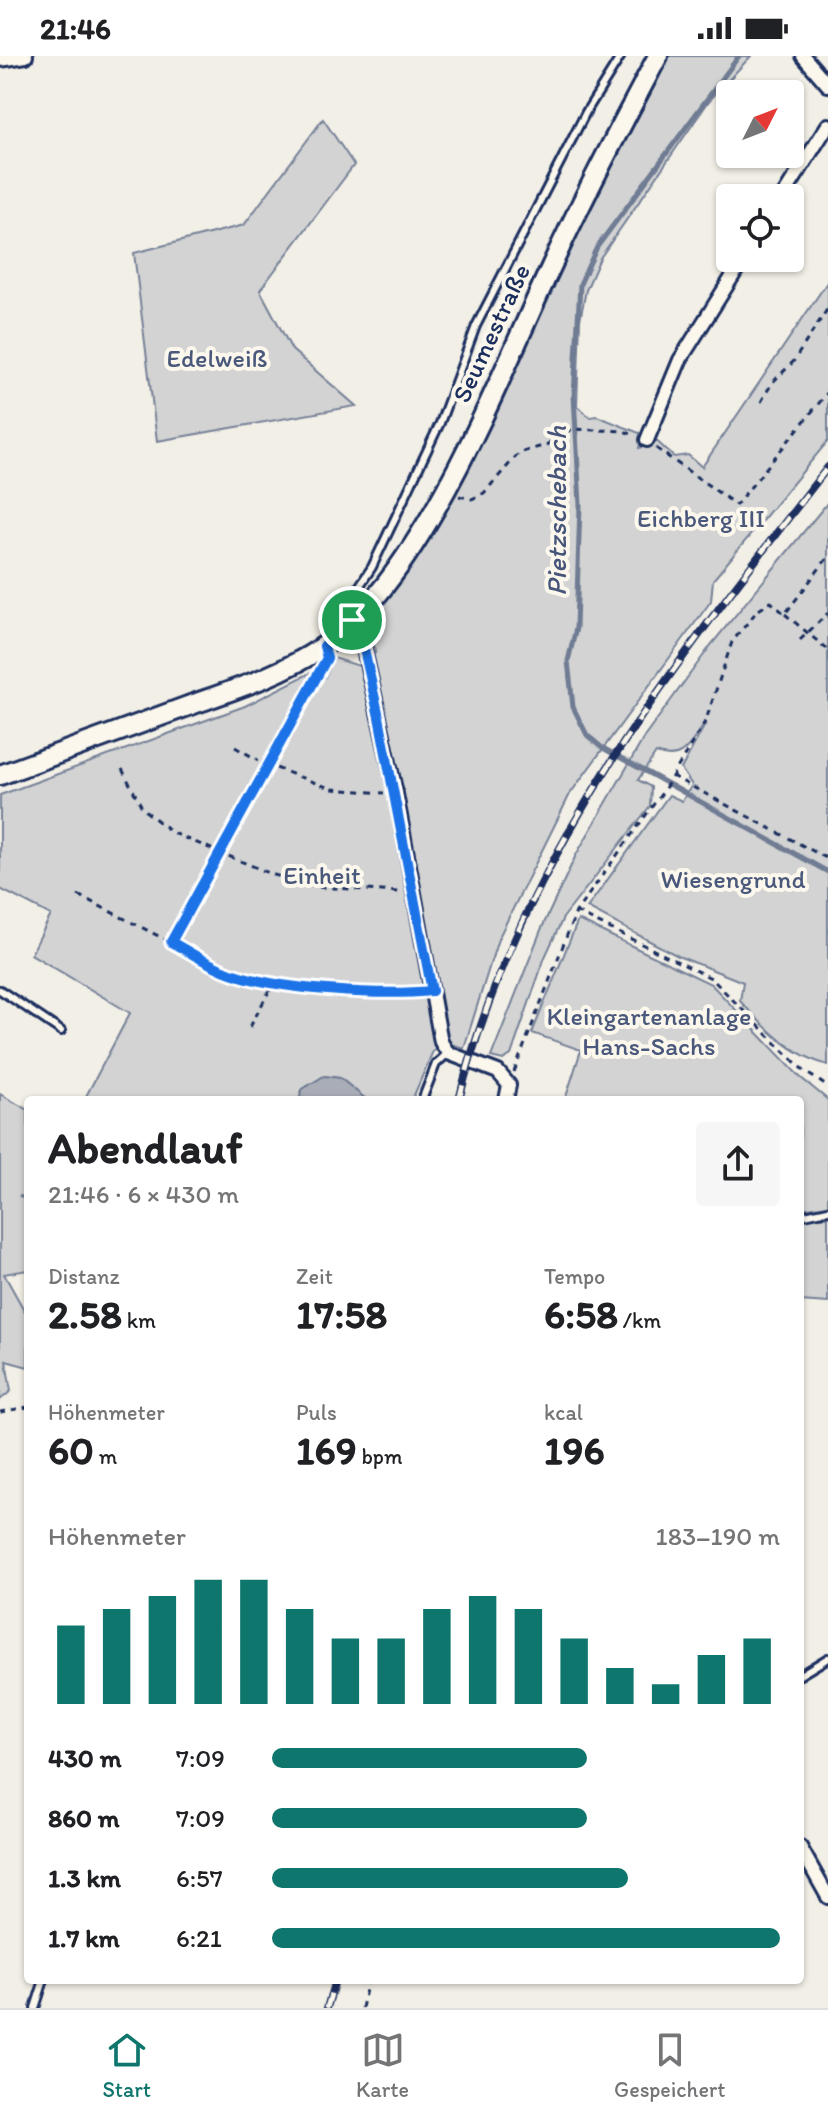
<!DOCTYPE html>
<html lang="de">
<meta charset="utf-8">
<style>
:root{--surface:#fff;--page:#f6f6f6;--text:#202124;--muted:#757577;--line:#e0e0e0;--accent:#0f766e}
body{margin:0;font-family:Itim,sans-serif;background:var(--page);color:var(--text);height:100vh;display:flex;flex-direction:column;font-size:30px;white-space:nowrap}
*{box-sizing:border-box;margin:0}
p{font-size:26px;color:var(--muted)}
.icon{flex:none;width:44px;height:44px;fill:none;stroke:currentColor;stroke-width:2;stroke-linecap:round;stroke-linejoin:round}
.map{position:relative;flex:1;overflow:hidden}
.side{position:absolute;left:24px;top:1040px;width:780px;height:888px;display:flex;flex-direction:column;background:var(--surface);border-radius:8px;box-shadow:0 2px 6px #0004}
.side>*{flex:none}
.needle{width:52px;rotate:48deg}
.buttons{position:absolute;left:716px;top:24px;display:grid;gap:16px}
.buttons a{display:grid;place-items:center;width:88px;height:88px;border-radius:8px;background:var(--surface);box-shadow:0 2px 6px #0004;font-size:40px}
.pin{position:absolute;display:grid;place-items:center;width:68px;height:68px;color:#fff;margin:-34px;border:4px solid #fff;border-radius:50%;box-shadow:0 2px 8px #0007}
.round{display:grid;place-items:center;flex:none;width:84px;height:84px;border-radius:8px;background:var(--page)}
.head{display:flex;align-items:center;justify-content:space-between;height:136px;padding:0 24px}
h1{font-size:44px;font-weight:700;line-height:60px}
.figures{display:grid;grid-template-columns:repeat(3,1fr);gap:12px;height:136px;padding:8px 24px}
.figures div{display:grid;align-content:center}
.figures b{font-size:40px;font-weight:700}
.figures small{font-size:22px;font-weight:400}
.figures p{font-size:22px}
.chart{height:224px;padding:16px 24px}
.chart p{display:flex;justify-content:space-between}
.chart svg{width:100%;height:144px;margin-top:8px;stroke:var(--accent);stroke-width:6}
ul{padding:0 24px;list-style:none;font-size:26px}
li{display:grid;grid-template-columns:128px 96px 1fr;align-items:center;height:60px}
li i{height:20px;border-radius:10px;background:var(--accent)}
.status{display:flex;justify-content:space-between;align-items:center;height:56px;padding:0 40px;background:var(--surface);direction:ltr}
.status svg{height:22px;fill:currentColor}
.menu{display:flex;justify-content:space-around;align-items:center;height:112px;border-top:2px solid var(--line);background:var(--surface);font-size:22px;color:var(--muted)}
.menu a{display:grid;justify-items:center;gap:4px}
.menu .selected{color:var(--accent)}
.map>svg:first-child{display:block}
.green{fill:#d2d3d2;stroke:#768198;stroke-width:2}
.water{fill:#a9adb7;stroke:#707b93;stroke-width:2}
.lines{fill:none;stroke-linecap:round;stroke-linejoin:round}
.stream{stroke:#707b93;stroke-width:5}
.lane-casing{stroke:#1b2f5e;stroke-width:12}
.street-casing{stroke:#1b2f5e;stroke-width:18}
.secondary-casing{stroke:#1b2f5e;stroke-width:24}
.path{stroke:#1b2f5e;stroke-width:3;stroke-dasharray:6 6;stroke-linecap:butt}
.lane{stroke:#fbf7ec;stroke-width:6}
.street{stroke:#fbf7ec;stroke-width:12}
.secondary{stroke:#fbf7ec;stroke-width:18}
.rail-casing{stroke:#1b2f5e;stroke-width:8}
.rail{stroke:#fbf7ec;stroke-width:5;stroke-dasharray:15;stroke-linecap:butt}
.route-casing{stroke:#fff;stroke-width:16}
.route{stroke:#1a73e8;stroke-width:10}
.labels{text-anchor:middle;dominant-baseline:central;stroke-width:8;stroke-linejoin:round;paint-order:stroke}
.street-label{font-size:26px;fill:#1b2f5e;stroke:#fbf7ec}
.park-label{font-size:26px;fill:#49587b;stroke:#fbf7ec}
.water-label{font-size:28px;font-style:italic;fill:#465579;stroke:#fbf7ec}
</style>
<div class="status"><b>21:46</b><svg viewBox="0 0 49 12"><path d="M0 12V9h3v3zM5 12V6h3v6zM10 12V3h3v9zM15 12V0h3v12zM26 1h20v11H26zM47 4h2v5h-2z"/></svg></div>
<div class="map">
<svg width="828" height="1952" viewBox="0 0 828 1952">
<rect width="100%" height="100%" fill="#f2efe6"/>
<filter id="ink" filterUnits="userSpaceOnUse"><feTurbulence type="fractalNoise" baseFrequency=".0125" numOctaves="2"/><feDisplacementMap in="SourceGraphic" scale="16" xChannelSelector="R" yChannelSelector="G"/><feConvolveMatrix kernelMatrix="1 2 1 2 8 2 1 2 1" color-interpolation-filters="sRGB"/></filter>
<g filter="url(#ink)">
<g class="green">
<path d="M666,0H751L709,45L600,202L586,234L580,264L577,350L590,361L597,360L642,378L639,392L648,389L651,380L674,401L688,399L702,411L828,225V385L713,524L711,545L570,738L498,883L464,992L454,989L433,995L412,1044H367L340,1022L324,1020L301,1034L300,1044H84L130,957L31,898L51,859L0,833V739L245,650L310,617L325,621L334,602L359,610L375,597L372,571L374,550L540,247Z"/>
<path d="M323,63L354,109L260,234L292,294L356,350L157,385L134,197L244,169Z"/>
<path d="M828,446V1009C791,999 765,972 740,945L743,926L678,900L587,852L669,739L682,745L692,729L681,713L706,667C690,686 684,708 656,697L638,724L651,731L650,750L563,862L545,901L511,999L503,1004L491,1001L541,874L576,799L645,680L711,589Z"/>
<path d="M578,864L711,928L800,1021L828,1044V1149L800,1153V1044H565L581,994L532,977Z"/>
<path d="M0,1038L28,1054V1141L19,1140L28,1146V1214L4,1218L28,1261V1311L6,1305L11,1335L0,1344Z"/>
<path d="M812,1161H828V1247L800,1245V1165Z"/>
</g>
<path class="water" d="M324,1020L340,1022L367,1044H300L301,1034Z"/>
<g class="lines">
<path class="stream" d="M739,0L597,191L580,228L574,340L580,449L576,572L568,605L573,651L587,679L601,691L828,816"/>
<defs>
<g id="lane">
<path d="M352,560L351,543L372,511L440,367L476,270L586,56L621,0"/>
<path d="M267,709L327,602L325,594"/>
<path d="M0,934L61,975"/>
<path d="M422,1044L436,1008L448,997"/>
<path d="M800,1160L828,1154"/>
<path d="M800,1619L828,1602"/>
<path d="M35,1952L44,1924"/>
</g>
<g id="street">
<path d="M803,0L828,29"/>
<path d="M0,4L26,0"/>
<path d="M782,142L828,69"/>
<path d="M647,384L680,304L744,202"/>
<path d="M352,564L362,584L396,738L441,986L448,997L498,1016L509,1029L506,1044"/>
<path d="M800,1791L828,1841"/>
</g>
<path id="secondary" d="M0,719C63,696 125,673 188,650C233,634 281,619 321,592C423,524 499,321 551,211C584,139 621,70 658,0"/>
</defs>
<use href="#lane" class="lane-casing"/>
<use href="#street" class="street-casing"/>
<use href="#secondary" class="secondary-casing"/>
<g class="path">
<path d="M761,346L772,327L793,306L828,252"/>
<path d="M656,392L736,449L828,336"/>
<path d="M459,440L472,443L484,437L519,397L546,389L572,373L624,375L636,380"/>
<path d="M785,558L828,594"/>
<path d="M800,584L828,557"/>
<path d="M235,691L258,704"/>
<path d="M276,712L332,733L384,737"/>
<path d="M122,713L143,753L173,777L274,819L317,831L399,836"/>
<path d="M672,720L828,803"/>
<path d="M78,839L231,917L291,929L418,936"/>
<path d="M576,856L711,922L804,1015L828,1031"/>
<path d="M171,886L263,717"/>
<path d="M250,971L274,926"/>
<path d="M514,1016L576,856L664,734L706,664L732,586L757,555L771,546L785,558L828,501"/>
<path d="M24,1136L28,1140"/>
<path d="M0,1356L28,1351"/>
<path d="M362,1952L368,1924"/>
</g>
<use href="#lane" class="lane"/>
<use href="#street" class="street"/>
<use href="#secondary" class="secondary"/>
<defs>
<g id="rail">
<path d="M459,1044C519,800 677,605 828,411"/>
<path d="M327,1952L335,1924"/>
</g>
</defs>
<use href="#rail" class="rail-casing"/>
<use href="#rail" class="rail"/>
</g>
</g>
<g class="lines" filter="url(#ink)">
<defs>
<path id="route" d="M352,564L362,584L379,661L432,935C382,940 279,934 231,917C210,910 190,896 171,886L327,602L324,590Z"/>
</defs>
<use href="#route" class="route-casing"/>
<use href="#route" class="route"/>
</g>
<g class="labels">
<g class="street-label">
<text transform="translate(491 277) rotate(-65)">Seumestraße</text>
</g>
<g class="park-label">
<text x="217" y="302">Edelweiß</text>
<text x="701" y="462">Eichberg III</text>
<text x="322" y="819">Einheit</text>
<text x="733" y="823">Wiesengrund</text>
<text x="649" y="960">Kleingartenanlage<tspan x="649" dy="30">Hans-Sachs</tspan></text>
</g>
<g class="water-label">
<text transform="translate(556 455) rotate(-90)">Pietzschebach</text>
</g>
</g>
</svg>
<div class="buttons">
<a><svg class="needle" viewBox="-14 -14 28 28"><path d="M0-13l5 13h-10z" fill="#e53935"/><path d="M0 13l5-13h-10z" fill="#757577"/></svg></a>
<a><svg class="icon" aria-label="locate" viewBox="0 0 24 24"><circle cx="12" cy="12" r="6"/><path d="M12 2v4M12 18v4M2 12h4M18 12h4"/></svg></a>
</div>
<div class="pin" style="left:352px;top:564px;background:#1e9e55"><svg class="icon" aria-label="arrive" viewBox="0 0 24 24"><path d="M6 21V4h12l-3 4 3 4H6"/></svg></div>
<section class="side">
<div class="head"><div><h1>Abendlauf</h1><p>21:46 · 6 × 430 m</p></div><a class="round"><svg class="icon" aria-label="share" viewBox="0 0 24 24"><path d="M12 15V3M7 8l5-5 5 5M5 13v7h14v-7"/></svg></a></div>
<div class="figures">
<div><p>Distanz</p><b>2.58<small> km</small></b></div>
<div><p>Zeit</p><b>17:58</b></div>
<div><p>Tempo</p><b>6:58<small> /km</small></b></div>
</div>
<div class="figures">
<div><p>Höhenmeter</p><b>60<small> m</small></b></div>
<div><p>Puls</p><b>169<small> bpm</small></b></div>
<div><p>kcal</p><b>196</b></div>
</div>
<div class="chart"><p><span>Höhenmeter</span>183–190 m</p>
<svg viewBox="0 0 160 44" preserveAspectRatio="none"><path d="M5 44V20M15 44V15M25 44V11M35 44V6M45 44V6M55 44V15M65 44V24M75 44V24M85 44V15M95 44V11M105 44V15M115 44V24M125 44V33M135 44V38M145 44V29M155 44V24"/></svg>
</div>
<ul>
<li><b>430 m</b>7:09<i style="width:62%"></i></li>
<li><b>860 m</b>7:09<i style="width:62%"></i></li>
<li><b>1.3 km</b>6:57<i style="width:70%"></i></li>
<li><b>1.7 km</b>6:21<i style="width:100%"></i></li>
</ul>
</section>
</div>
<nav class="menu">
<a class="selected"><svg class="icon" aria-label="home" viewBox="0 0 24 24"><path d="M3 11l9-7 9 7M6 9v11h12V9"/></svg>Start</a>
<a><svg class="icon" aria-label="map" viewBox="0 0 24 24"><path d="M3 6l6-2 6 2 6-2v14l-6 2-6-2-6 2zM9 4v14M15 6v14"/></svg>Karte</a>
<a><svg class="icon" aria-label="saved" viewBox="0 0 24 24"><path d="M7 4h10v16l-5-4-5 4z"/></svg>Gespeichert</a>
</nav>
